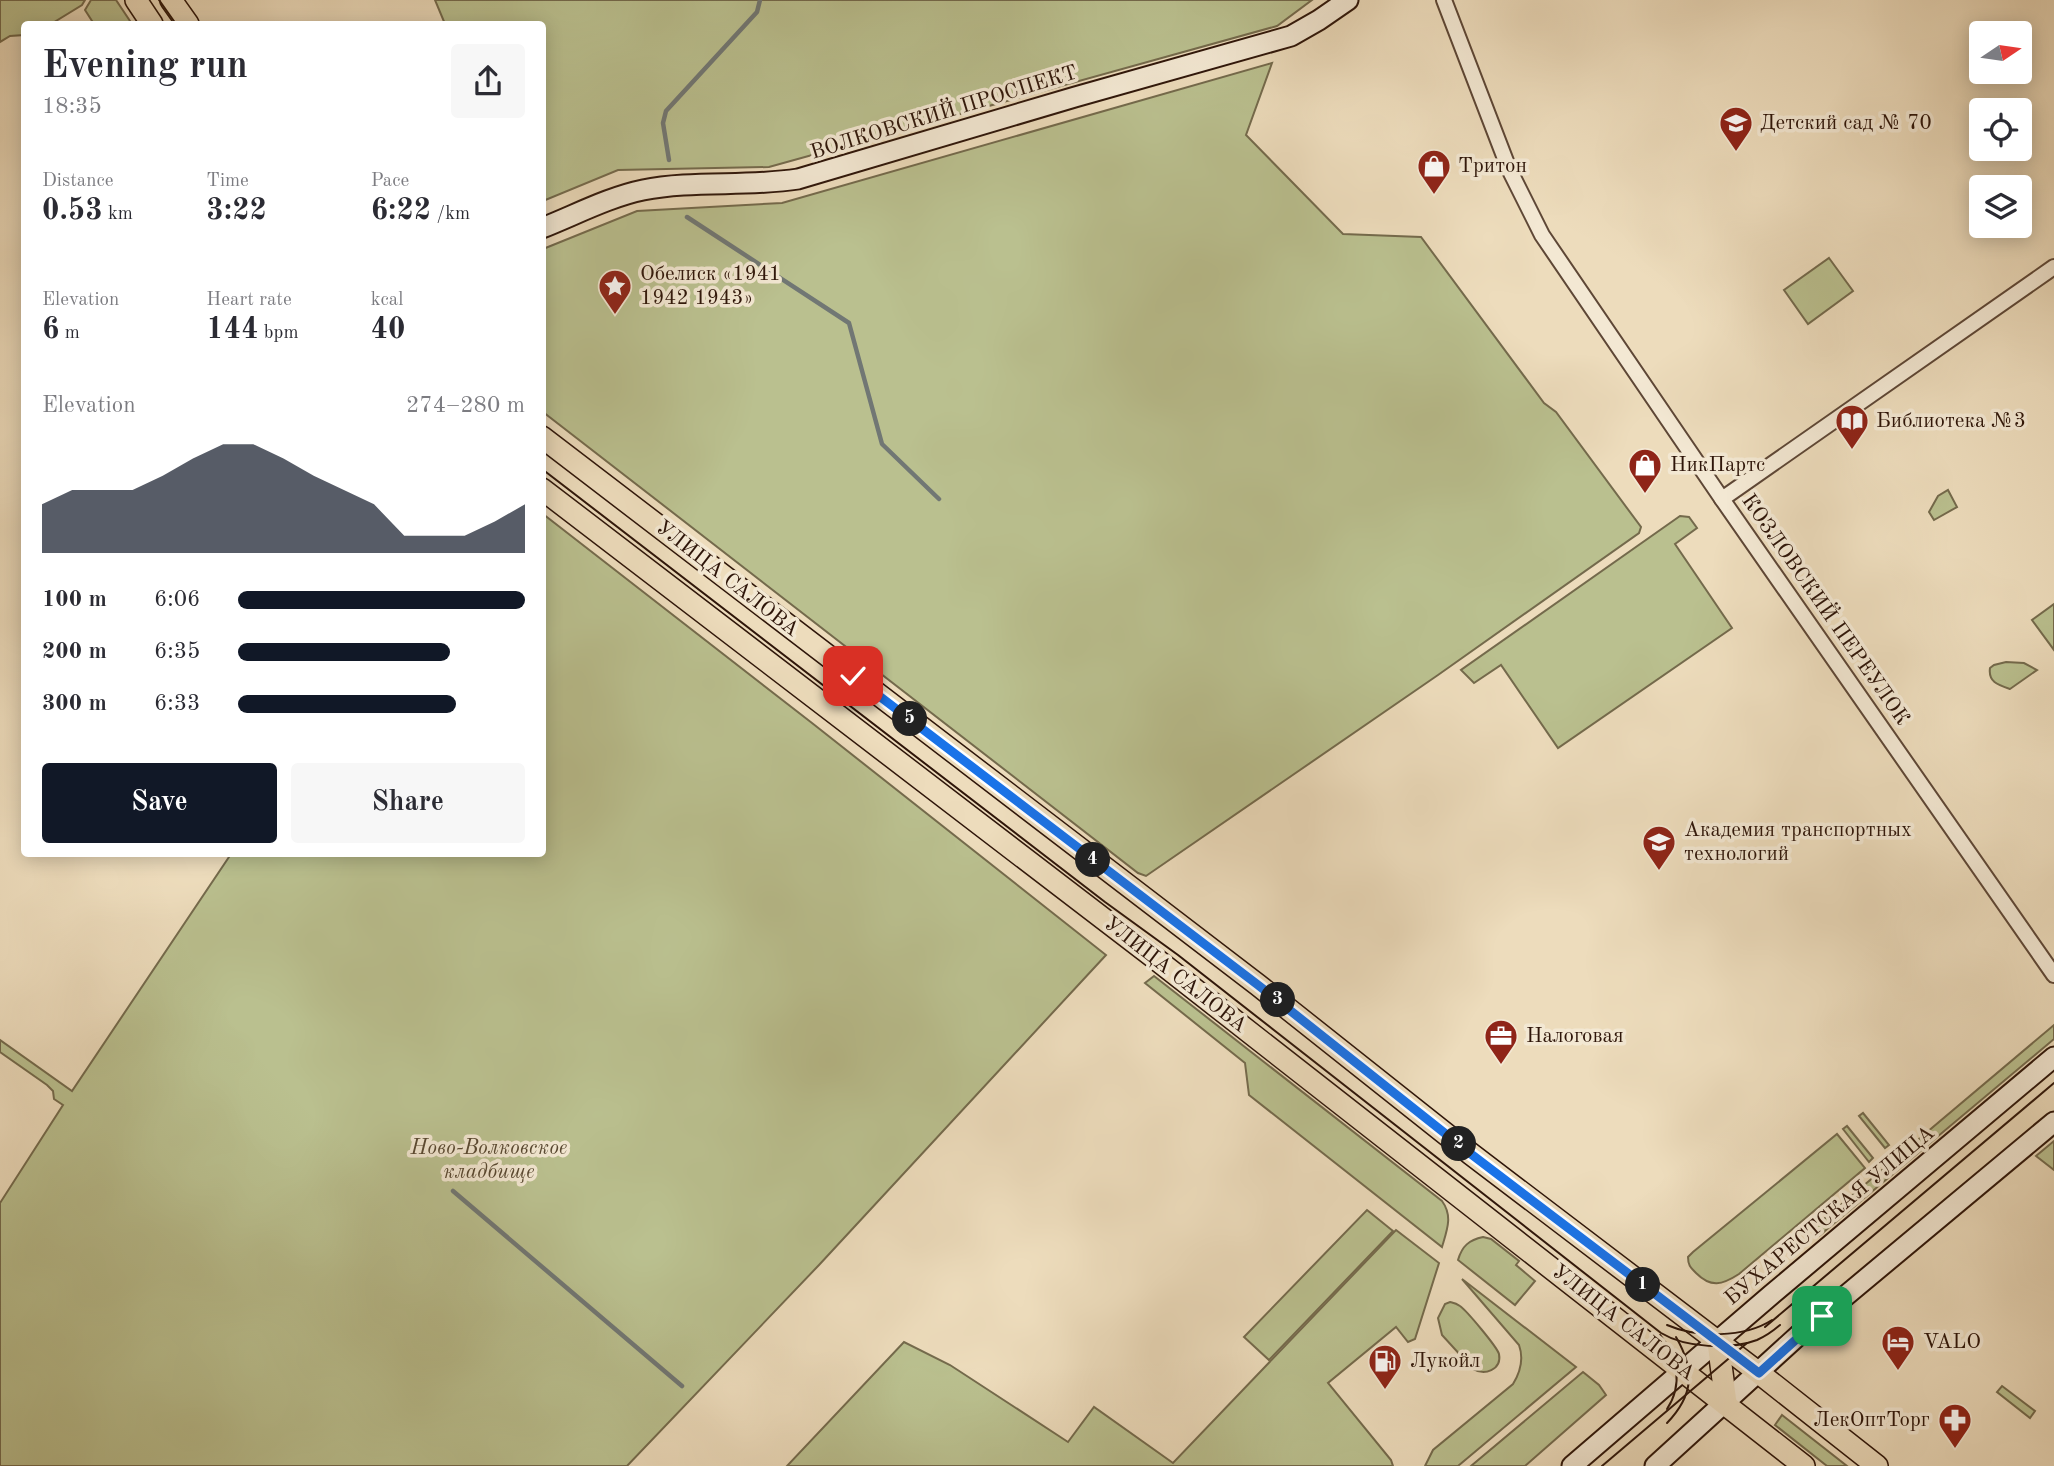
<!DOCTYPE html>
<meta charset="utf-8">
<style>
:root{--surface:#fff;--page:#f7f7f7;--text:#2b2b33;--muted:#7c7c81;--accent:#111827}
body{margin:0;font-family:"Old Standard TT",serif;background:var(--page);color:var(--text);height:100vh;display:flex;flex-direction:column;font-size:26px;white-space:nowrap}
*{box-sizing:border-box;margin:0}
p{font-size:23px;color:var(--muted)}
.icon{flex:none;width:38px;height:38px;fill:none;stroke:currentColor;stroke-width:2;stroke-linecap:round;stroke-linejoin:round}
.map{position:relative;flex:1;overflow:hidden}
.details{position:absolute;left:21px;top:21px;width:525px;height:836px;display:flex;flex-direction:column;background:var(--surface);border-radius:7px;box-shadow:0 4px 18px #0003}
.details>*{flex:none}
.needle{width:46px;rotate:77deg}
.fabs{position:absolute;left:1969px;top:21px;display:grid;gap:14px}
.fabs a{display:grid;place-items:center;width:63px;height:63px;border-radius:7px;background:var(--surface);box-shadow:0 4px 18px #0003;font-size:35px}
.pin{position:absolute;display:grid;place-items:center;width:60px;height:60px;color:#fff;margin:-30px;border-radius:14px;box-shadow:0 4px 10px #0006}
.km{position:absolute;width:35px;height:35px;margin:-18px;border-radius:50%;background:#222;color:#fff;font-size:19px;line-height:35px;text-align:center}
.round{display:grid;place-items:center;flex:none;width:74px;height:74px;border-radius:7px;background:var(--page)}
.summary{display:flex;align-items:center;justify-content:space-between;height:119px;padding:0 21px}
h1{font-size:38px;font-weight:600;line-height:52px}
.stats{display:grid;grid-template-columns:repeat(3,1fr);gap:10px;height:119px;padding:7px 21px}
.stats div{display:grid;align-content:center}
.stats b{font-size:30px;font-weight:600}
.stats small{font-size:19px;font-weight:400}
.stats p{font-size:19px}
.chart{height:196px;padding:14px 21px}
.chart p{display:flex;justify-content:space-between}
.chart svg{width:100%;height:126px;margin-top:7px;fill:var(--accent);opacity:.7}
.button{display:flex;gap:14px;margin-top:auto;padding:14px 21px}
.button a{flex:1;height:80px;border-radius:7px;background:var(--accent);color:#fff;font-size:28px;font-weight:600;line-height:80px;text-align:center}
.button a+a{background:var(--page);color:var(--text)}
ul{padding:0 21px;list-style:none;font-size:23px}
li{display:grid;grid-template-columns:112px 84px 1fr;align-items:center;height:52px}
li i{height:18px;border-radius:9px;background:var(--accent)}
.map>svg:first-child{display:block}
.green{fill:#bac08f;stroke:#746a4c;stroke-width:2}
.lines{fill:none;stroke-linecap:round;stroke-linejoin:round}
.stream{stroke:#717774;stroke-width:4.5}
.street-casing{stroke:#5e4736;stroke-width:18}
.secondary-casing{stroke:#2e1509;stroke-width:23}
.primary-casing{stroke:#2e1509;stroke-width:24}
.street{stroke:#f3e8d3;stroke-width:14}
.secondary{stroke:#f3e8d3;stroke-width:19}
.primary{stroke:#eddcbc;stroke-width:21}
.tram{stroke:#2e1509;stroke-width:2}
.route-casing{stroke:#fff;stroke-width:14}
.route{stroke:#1a73e8;stroke-width:9}
.labels{text-anchor:middle;dominant-baseline:central;stroke-width:7;stroke-linejoin:round;paint-order:stroke}
.street-label{font-size:21px;fill:#2e1509;stroke:#f3e8d3}
.poi-label{font-size:21px;fill:#2e1509;stroke:#f3e8d3;text-anchor:start}
.park-label{font-size:21px;font-style:italic;fill:#584831;stroke:#f3e8d3}
</style>
<div class="map">
<svg width="2054" height="1466" viewBox="0 0 2054 1466">
<rect width="100%" height="100%" fill="#eddcbc"/>
<filter id="stains"><feTurbulence type="fractalNoise" baseFrequency=".00286" numOctaves="4"/><feColorMatrix values="0 0 0 0 .2 0 0 0 0 .09 0 0 0 0 .02 0 0 0 .5 -.17"/></filter>
<radialGradient id="worn" r=".72"><stop offset=".6" stop-color="#630" stop-opacity="0"/><stop offset="1" stop-color="#630" stop-opacity=".3"/></radialGradient>
<g class="green">
<path d="M0,0H85L82,5L51,24H24V35L10,36L0,42Z"/>
<path d="M91,0H116L132,24H94L85,10Z"/>
<path d="M435,0H1312L1277,26L769,167L618,170L543,201L542,24H445Z"/>
<path d="M1272,63L1246,135L1343,234L1421,237L1544,403L1556,412L1641,527L1639,533L1438,675L1146,876L1138,873L543,412V249L637,211L782,203Z"/>
<path d="M1829,258L1853,291L1808,324L1784,290Z"/>
<path d="M1948,490L1957,507L1934,520L1929,512L1938,496Z"/>
<path d="M543,514L812,723L1106,955L819,1265L627,1466H0V1203L63,1105L54,1099L53,1091L47,1085L0,1052V1040L72,1091L231,854H542Z"/>
<path d="M1680,516L1689,517L1697,528L1675,544L1732,628L1558,748L1501,665L1474,683L1461,670Z"/>
<path d="M2054,604V650L2032,620Z"/>
<path d="M2006,662L2024,663L2037,670L2010,689C1998,685 1988,682 1990,668L1994,665Z"/>
<path d="M1154,976L1442,1201C1453,1216 1447,1230 1442,1247L1249,1095L1245,1063L1145,983Z"/>
<path d="M2054,1025V1039L1819,1236L1812,1229Z"/>
<path d="M1863,1113L1889,1145L1885,1148L1859,1116Z"/>
<path d="M1847,1126L1873,1158L1869,1162L1843,1129Z"/>
<path d="M1837,1134L1865,1168L1739,1274C1722,1285 1711,1288 1696,1273C1690,1267 1688,1265 1688,1257L1693,1252Z"/>
<path d="M2054,1141V1170L2036,1156Z"/>
<path d="M1367,1210L1393,1231L1269,1360L1244,1337Z"/>
<path d="M1396,1230L1439,1263L1415,1339L1408,1342L1396,1327L1328,1383L1391,1460L1393,1466H787L904,1342L950,1365L1068,1442L1094,1407L1173,1463Z"/>
<path d="M1483,1237L1491,1239L1519,1261L1516,1265L1535,1281L1515,1305L1458,1260C1462,1246 1469,1240 1483,1237Z"/>
<path d="M1462,1279L1576,1367L1458,1466H1425L1433,1450L1513,1384C1521,1371 1524,1359 1519,1345Z"/>
<path d="M1450,1302C1455,1303 1456,1303 1460,1306C1467,1311 1497,1347 1499,1354C1502,1370 1484,1376 1473,1369L1442,1335L1438,1318L1445,1304Z"/>
<path d="M1583,1372L1599,1385L1606,1395L1525,1466H1471Z"/>
<path d="M2002,1386L2035,1411L2030,1418L1997,1392Z"/>
<path d="M1782,1415L1847,1466H1827L1775,1425Z"/>
</g>
<g class="lines">
<g class="stream">
<path d="M669,160L663,123L666,111L757,12L760,0"/>
<path d="M687,217L849,323L882,444L939,499"/>
<path d="M453,1191L682,1386"/>
</g>
<defs>
<g id="street">
<path d="M1444,0L1509,169L1542,235L1722,499L2054,975"/>
<path d="M1722,499L2054,267"/>
</g>
<g id="secondary">
<path d="M542,228C575,215 609,197 643,190C692,180 748,187 798,179L1075,97L1291,36L1319,20L1348,0"/>
<path d="M1572,1466L1771,1295L2054,1057"/>
<path d="M1655,1466L1801,1333L2054,1122"/>
</g>
<g id="primary">
<path d="M136,0L152,24"/>
<path d="M171,0L188,24"/>
<path d="M542,437L1258,985L1471,1154L1759,1373L1877,1466"/>
<path d="M542,489L1152,956L1804,1466"/>
<path d="M1718,1342L1726,1403"/>
</g>
</defs>
<use href="#street" class="street-casing"/>
<use href="#secondary" class="secondary-casing"/>
<use href="#primary" class="primary-casing"/>
<use href="#street" class="street"/>
<use href="#secondary" class="secondary"/>
<use href="#primary" class="primary"/>
<g class="tram">
<path d="M159,0L176,24"/>
<path d="M542,469L1105,902L1178,955L1661,1333C1686,1348 1730,1350 1757,1340C1766,1336 1773,1331 1780,1325"/>
<path d="M1667,1325C1697,1338 1744,1338 1772,1320"/>
<path d="M1765,1327L2054,1083"/>
<path d="M1660,1335C1678,1356 1683,1385 1667,1409"/>
<path d="M1667,1423C1694,1395 1695,1370 1676,1337"/>
<path d="M1602,1466L1747,1343"/>
</g>
</g>
<g class="lines">
<defs>
<path id="route" d="M853,676L1258,985L1471,1154L1759,1373L1822,1316"/>
</defs>
<use href="#route" class="route-casing"/>
<use href="#route" class="route"/>
</g>
<defs>
<symbol id="school-pin" viewBox="-11 -11 22 30"><path d="M0 17L-7.5 6A9.5 9.5 0 1 1 7.5 6Z" fill="#8f2418" stroke="#f3e8d3"/><path d="M0-5L7-2L0 1L-7-2ZM-4 1L0 2.5L4 1V4Q0 6-4 4Z" fill="#fff"/></symbol>
<symbol id="shop-pin" viewBox="-11 -11 22 30"><path d="M0 17L-7.5 6A9.5 9.5 0 1 1 7.5 6Z" fill="#8f2418" stroke="#f3e8d3"/><path d="M-5-2.5h2.3a2.7 3.5 0 0 1 5.4 0H5L5.5 6h-11ZM-1.5-2.5h3a1.5 2.3 0 0 0-3 0Z" fill="#fff"/></symbol>
<symbol id="sight-pin" viewBox="-11 -11 22 30"><path d="M0 17L-7.5 6A9.5 9.5 0 1 1 7.5 6Z" fill="#8f2418" stroke="#f3e8d3"/><path d="M0-6L1.8-2.2L6-1.7L2.9 1.2L3.7 5.4L0 3.3L-3.7 5.4L-2.9 1.2L-6-1.7L-1.8-2.2Z" fill="#fff"/></symbol>
<symbol id="library-pin" viewBox="-11 -11 22 30"><path d="M0 17L-7.5 6A9.5 9.5 0 1 1 7.5 6Z" fill="#8f2418" stroke="#f3e8d3"/><path d="M-6-4Q-3-5.5-.7-3.5V5Q-3 3-6 4ZM6-4Q3-5.5 .7-3.5V5Q3 3 6 4Z" fill="#fff"/></symbol>
<symbol id="university-pin" viewBox="-11 -11 22 30"><path d="M0 17L-7.5 6A9.5 9.5 0 1 1 7.5 6Z" fill="#8f2418" stroke="#f3e8d3"/><path d="M0-5L7-2L0 1L-7-2ZM-4 1L0 2.5L4 1V4Q0 6-4 4Z" fill="#fff"/></symbol>
<symbol id="office-pin" viewBox="-11 -11 22 30"><path d="M0 17L-7.5 6A9.5 9.5 0 1 1 7.5 6Z" fill="#8f2418" stroke="#f3e8d3"/><path d="M-6-3h4V-5.5h4V-3h4V5H-6ZM-1-4.5V-3h2v-1.5ZM-6 0V1H6V0Z" fill="#fff"/></symbol>
<symbol id="hotel-pin" viewBox="-11 -11 22 30"><path d="M0 17L-7.5 6A9.5 9.5 0 1 1 7.5 6Z" fill="#8f2418" stroke="#f3e8d3"/><path d="M-6-4.5h1.5V1H6V5H4.5V3h-9V5H-6ZM-4 0a1.8 1.8 0 1 1 3.6 0ZM.5 0V-2.5h3Q6-2.5 6 0Z" fill="#fff"/></symbol>
<symbol id="fuel-pin" viewBox="-11 -11 22 30"><path d="M0 17L-7.5 6A9.5 9.5 0 1 1 7.5 6Z" fill="#8f2418" stroke="#f3e8d3"/><path d="M-5.5-6h7V0h2V4h1.3V-2.5L3-4.5l.8-.8L6-3V5H2.5V1h-1V6h-7ZM-4.2-4.7v3.2H.2V-4.7Z" fill="#fff"/></symbol>
<symbol id="pharmacy-pin" viewBox="-11 -11 22 30"><path d="M0 17L-7.5 6A9.5 9.5 0 1 1 7.5 6Z" fill="#8f2418" stroke="#f3e8d3"/><path d="M-2-6h4v4h4v4h-4v4h-4v-4h-4v-4h4Z" fill="#fff"/></symbol>
</defs>
<g fill-rule="evenodd">
<use href="#school-pin" x="1717" y="104" width="38" height="52"/>
<use href="#shop-pin" x="1415" y="147" width="38" height="52"/>
<use href="#sight-pin" x="596" y="267" width="38" height="52"/>
<use href="#library-pin" x="1833" y="402" width="38" height="52"/>
<use href="#shop-pin" x="1626" y="446" width="38" height="52"/>
<use href="#university-pin" x="1640" y="823" width="38" height="52"/>
<use href="#office-pin" x="1482" y="1017" width="38" height="52"/>
<use href="#hotel-pin" x="1879" y="1323" width="38" height="52"/>
<use href="#fuel-pin" x="1366" y="1342" width="38" height="52"/>
<use href="#pharmacy-pin" x="1936" y="1401" width="38" height="52"/>
</g>
<g class="labels">
<g class="street-label">
<text transform="translate(944 113) rotate(-17)">ВОЛКОВСКИЙ ПРОСПЕКТ</text>
<text transform="translate(727 579) rotate(38)">УЛИЦА САЛОВА</text>
<text transform="translate(1825 610) rotate(55)">КОЗЛОВСКИЙ ПЕРЕУЛОК</text>
<text transform="translate(1175 975) rotate(38)">УЛИЦА САЛОВА</text>
<text transform="translate(1830 1216) rotate(-40)">БУХАРЕСТСКАЯ УЛИЦА</text>
<text transform="translate(1623 1323) rotate(38)">УЛИЦА САЛОВА</text>
</g>
<g class="poi-label">
<text x="1760" y="123">Детский сад № 70</text>
<text x="1458" y="166">Тритон</text>
<text x="640" y="274">Обелиск «1941<tspan x="640" dy="24">1942 1943»</tspan></text>
<text x="1876" y="421">Библиотека №3</text>
<text x="1670" y="465">НикПартс</text>
<text x="1684" y="830">Академия транспортных<tspan x="1684" dy="24">технологий</tspan></text>
<text x="1526" y="1036">Налоговая</text>
<text x="1923" y="1342">VALO</text>
<text x="1410" y="1361">Лукойл</text>
<text x="1930" y="1420" text-anchor="end">ЛекОптТорг</text>
</g>
<g class="park-label">
<text x="489" y="1148">Ново-Волковское<tspan x="489" dy="24">кладбище</tspan></text>
</g>
</g>
<rect width="100%" height="100%" filter="url(#stains)"/>
<rect width="100%" height="100%" fill="url(#worn)"/>
</svg>
<div class="fabs">
<a><svg class="needle" viewBox="-14 -14 28 28"><path d="M0-13l5 13h-10z" fill="#e53935"/><path d="M0 13l5-13h-10z" fill="#7c7c81"/></svg></a>
<a><svg class="icon" aria-label="locate" viewBox="0 0 24 24"><circle cx="12" cy="12" r="6"/><path d="M12 2v4M12 18v4M2 12h4M18 12h4"/></svg></a>
<a><svg class="icon" aria-label="layers" viewBox="0 0 24 24"><path d="M12 4l9 5-9 5-9-5zM3 14l9 5 9-5"/></svg></a>
</div>
<div class="pin" style="left:1822px;top:1316px;background:#1e9e55"><svg class="icon" aria-label="arrive" viewBox="0 0 24 24"><path d="M6 21V4h12l-3 4 3 4H6"/></svg></div>
<div class="pin" style="left:853px;top:676px;background:#d93025"><svg class="icon" aria-label="check" viewBox="0 0 24 24"><path d="M5 12l5 5 9-10"/></svg></div>
<b class="km" style="left:1643px;top:1285px">1</b>
<b class="km" style="left:1459px;top:1144px">2</b>
<b class="km" style="left:1278px;top:1000px">3</b>
<b class="km" style="left:1093px;top:860px">4</b>
<b class="km" style="left:910px;top:719px">5</b>
<section class="details">
<div class="summary"><div><h1>Evening run</h1><p>18:35</p></div><a class="round"><svg class="icon" aria-label="share" viewBox="0 0 24 24"><path d="M12 15V3M7 8l5-5 5 5M5 13v7h14v-7"/></svg></a></div>
<div class="stats">
<div><p>Distance</p><b>0.53<small> km</small></b></div>
<div><p>Time</p><b>3:22</b></div>
<div><p>Pace</p><b>6:22<small> /km</small></b></div>
</div>
<div class="stats">
<div><p>Elevation</p><b>6<small> m</small></b></div>
<div><p>Heart rate</p><b>144<small> bpm</small></b></div>
<div><p>kcal</p><b>40</b></div>
</div>
<div class="chart"><p><span>Elevation</span>274–280 m</p>
<svg viewBox="0 0 160 44" preserveAspectRatio="none"><path d="M0 44V27L10 22L20 22L30 22L40 17L50 11L60 6L70 6L80 11L90 17L100 22L110 27L120 38L130 38L140 38L150 33L160 27V44z"/></svg>
</div>
<ul>
<li><b>100 m</b>6:06<i style="width:100%"></i></li>
<li><b>200 m</b>6:35<i style="width:74%"></i></li>
<li><b>300 m</b>6:33<i style="width:76%"></i></li>
</ul>
<div class="button"><a>Save</a><a>Share</a></div>
</section>
</div>
